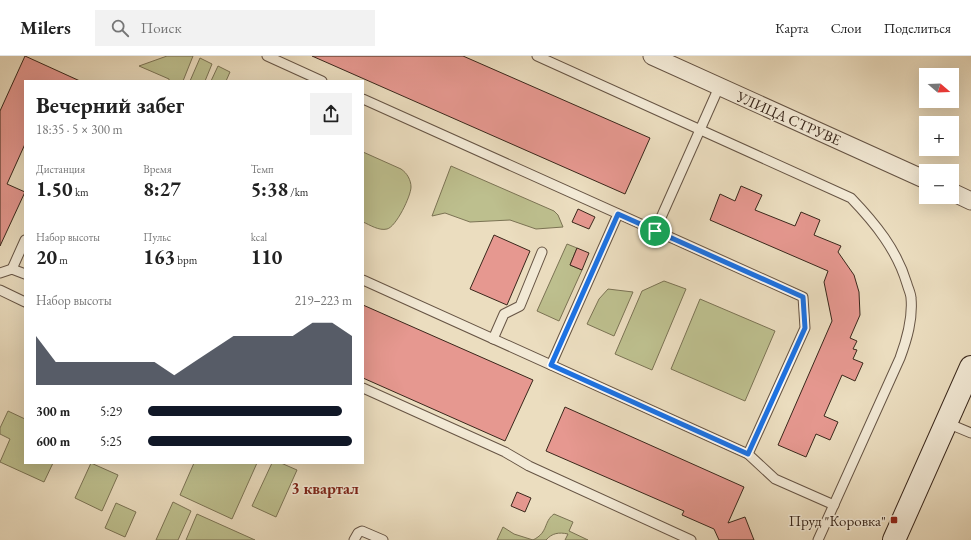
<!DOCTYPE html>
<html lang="ru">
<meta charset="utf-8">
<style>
:root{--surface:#fff;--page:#f2f2f2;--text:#222;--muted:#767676;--line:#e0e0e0;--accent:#111827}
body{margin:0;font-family:"EB Garamond",serif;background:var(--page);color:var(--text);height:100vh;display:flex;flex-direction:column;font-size:15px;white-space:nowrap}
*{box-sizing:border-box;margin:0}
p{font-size:13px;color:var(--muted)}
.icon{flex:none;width:22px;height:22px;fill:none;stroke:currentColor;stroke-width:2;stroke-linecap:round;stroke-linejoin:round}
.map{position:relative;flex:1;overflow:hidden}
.panel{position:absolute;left:24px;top:24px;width:340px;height:384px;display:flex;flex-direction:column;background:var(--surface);border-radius:0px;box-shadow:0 4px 16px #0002}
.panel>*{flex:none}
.needle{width:26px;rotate:109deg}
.controls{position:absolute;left:919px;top:12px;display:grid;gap:8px}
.controls a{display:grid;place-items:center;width:40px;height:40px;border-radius:0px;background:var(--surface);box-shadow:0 4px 16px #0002;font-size:20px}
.pin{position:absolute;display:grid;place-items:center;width:34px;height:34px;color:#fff;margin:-17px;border:2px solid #fff;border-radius:50%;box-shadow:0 1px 4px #0007}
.round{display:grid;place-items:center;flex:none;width:42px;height:42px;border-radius:0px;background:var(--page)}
.head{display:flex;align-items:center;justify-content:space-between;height:68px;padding:0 12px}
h1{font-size:22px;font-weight:700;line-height:30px}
.metrics{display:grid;grid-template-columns:repeat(3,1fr);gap:6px;height:68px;padding:4px 12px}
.metrics div{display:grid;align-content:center}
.metrics b{font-size:20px;font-weight:700}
.metrics small{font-size:11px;font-weight:400}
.metrics p{font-size:11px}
.chart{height:112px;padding:8px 12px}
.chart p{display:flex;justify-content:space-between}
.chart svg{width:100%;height:72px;margin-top:4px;fill:var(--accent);opacity:.7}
ul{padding:0 12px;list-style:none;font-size:13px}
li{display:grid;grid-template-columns:64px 48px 1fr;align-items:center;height:30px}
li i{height:10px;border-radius:5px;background:var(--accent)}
header{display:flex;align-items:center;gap:24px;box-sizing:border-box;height:56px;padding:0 20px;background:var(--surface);border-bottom:1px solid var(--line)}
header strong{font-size:19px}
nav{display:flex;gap:22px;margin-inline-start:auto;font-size:14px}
.search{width:280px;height:36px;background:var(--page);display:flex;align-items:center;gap:10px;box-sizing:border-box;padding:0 14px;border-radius:0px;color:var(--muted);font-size:15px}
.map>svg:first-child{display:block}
.green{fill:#bdbf8e;stroke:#7b7354}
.building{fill:#e69890;stroke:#39271b}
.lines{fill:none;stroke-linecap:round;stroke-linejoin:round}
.lane-casing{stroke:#665444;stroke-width:11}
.street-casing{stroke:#665444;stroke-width:19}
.secondary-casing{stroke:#39271b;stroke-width:24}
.lane{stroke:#f2e9d5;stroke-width:9}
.street{stroke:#f2e9d5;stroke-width:17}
.secondary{stroke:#f2e9d5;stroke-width:22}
.route-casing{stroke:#fff;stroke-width:8}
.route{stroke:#1a73e8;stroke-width:5}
.poi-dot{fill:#8f2418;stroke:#f2e9d5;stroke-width:1.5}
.labels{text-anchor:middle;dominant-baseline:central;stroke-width:3;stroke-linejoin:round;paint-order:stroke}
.street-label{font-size:15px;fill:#39271b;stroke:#f2e9d5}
.poi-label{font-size:15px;fill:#39271b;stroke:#f2e9d5;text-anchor:end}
.neighbourhood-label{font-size:16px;font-weight:bold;fill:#7a1f14;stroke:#f2e9d5}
</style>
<header>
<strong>Milers</strong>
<div class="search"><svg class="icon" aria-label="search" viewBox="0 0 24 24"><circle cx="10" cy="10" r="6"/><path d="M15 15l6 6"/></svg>Поиск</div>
<nav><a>Карта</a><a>Слои</a><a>Поделиться</a></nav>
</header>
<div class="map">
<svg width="971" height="484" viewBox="0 0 971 484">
<rect width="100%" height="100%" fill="#ebddbf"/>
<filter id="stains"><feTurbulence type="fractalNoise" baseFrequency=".005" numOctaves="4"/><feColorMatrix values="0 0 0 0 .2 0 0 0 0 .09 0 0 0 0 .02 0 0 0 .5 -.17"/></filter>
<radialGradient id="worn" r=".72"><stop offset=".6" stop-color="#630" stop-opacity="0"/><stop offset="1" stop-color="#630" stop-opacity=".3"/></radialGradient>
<g class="green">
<path d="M167,0H193L183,25H169V23L139,10Z"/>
<path d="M200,2L212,8L205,25H190Z"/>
<path d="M218,10L230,16L226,25H211Z"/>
<path d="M363,96L401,113C407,117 411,124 411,131C411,140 396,171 387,173C379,175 370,169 363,166Z"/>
<path d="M451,110L554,155L558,159L563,171L536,173L510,164L470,166L445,157L432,160Z"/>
<path d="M567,188L577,192L570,209L582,214L559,265L537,255Z"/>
<path d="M664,225L686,233L652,314L615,298L642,235Z"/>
<path d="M608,233L633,236L614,280L587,268L599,243Z"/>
<path d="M700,243L775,275L745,345L671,313Z"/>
<path d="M8,355L25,363V407H53L44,426L0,406L10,383L0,378V372Z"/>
<path d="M91,407L118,419L102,455L75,442Z"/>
<path d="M194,407H257L232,463L180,439Z"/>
<path d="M272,407H281L297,414L276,461L252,450Z"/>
<path d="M173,446L191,455L178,484H156Z"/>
<path d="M116,447L136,456L125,481L105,472Z"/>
<path d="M197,458L255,484H186Z"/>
<path d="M554,458L573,466L569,475L588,484H565L568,478C559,476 552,477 546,484H497L503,471L514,478L533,484C549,476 543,466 554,458Z"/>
</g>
<g class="building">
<path d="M25,0L80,25H25V88L7,128L25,136L0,190V55Z"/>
<path d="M312,0H463L650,82L625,138Z"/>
<path d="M741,130L762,139L755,154L795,170L801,156L820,164L814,179L841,190L838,196L854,219L859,236L860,259L850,282L857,285L853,293L857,294L853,303L863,307L855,325L842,319L824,360L838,366L830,384L816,378L806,401L778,389L832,265L824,226L828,215L710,164L720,138L735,145Z"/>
<path d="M578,153L595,161L589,173L572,166Z"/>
<path d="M494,179L530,195L507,249L470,233Z"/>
<path d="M577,192L589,197L582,214L570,209Z"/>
<path d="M363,249L533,324L505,385L363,322Z"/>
<path d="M565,351L744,431L728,467L745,461L754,484H719L714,473L682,459L684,455L546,395Z"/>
<path d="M517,436L531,442L525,456L511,450Z"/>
</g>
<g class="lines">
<defs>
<g id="lane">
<path d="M267,0L322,25"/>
<path d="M537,0L851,142C875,167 897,194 907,228C908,232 911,238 911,242C913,263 907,283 900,302L818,484"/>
<path d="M363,43L803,241L805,272L748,398"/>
<path d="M655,175L719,31"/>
<path d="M12,213L25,184"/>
<path d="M0,217L12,213L25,218"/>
<path d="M363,224L748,398L775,423L834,449"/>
<path d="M0,234L25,246"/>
<path d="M493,283L504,258L520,250L542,196"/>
<path d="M551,309L618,158"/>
<path d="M363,332L505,396L529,410L691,484"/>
<path d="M947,367L971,377"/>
<path d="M354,484L358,477L362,475L383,484"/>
</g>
<g id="street">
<path d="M652,0L926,124"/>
<path d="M952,136L971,145"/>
</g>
<path id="secondary" d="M894,484L971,311"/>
</defs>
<use href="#lane" class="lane-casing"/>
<use href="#street" class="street-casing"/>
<use href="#secondary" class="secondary-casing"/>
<use href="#lane" class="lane"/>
<use href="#street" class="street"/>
<use href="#secondary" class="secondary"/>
</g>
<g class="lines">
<defs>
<path id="route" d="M618,158L803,241L805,272L748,398L551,309Z"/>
</defs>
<use href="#route" class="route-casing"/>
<use href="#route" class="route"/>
</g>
<rect class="poi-dot" x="890" y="460" width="8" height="8" rx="2"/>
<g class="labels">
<g class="street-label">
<text transform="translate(789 62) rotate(24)">УЛИЦА СТРУВЕ</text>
</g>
<g class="poi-label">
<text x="886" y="464">Пруд "Коровка"</text>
</g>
<g class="neighbourhood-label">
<text x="325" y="432">3 квартал</text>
</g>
</g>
<rect width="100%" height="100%" filter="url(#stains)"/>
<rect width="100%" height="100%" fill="url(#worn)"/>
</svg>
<div class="controls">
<a><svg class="needle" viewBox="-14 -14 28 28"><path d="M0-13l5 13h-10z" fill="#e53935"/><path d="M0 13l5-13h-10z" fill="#767676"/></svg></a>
<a>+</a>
<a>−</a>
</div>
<div class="pin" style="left:655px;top:175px;background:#1e9e55"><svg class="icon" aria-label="arrive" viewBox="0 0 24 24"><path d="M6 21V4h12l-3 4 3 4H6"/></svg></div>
<section class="panel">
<div class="head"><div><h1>Вечерний забег</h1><p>18:35 · 5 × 300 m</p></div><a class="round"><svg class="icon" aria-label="share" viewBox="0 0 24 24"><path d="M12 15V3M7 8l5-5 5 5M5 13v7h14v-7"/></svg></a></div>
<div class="metrics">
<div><p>Дистанция</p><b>1.50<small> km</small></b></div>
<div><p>Время</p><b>8:27</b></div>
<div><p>Темп</p><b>5:38<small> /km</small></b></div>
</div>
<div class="metrics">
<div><p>Набор высоты</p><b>20<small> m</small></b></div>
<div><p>Пульс</p><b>163<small> bpm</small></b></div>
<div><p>kcal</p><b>110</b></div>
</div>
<div class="chart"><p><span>Набор высоты</span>219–223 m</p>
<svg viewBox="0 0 160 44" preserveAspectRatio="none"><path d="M0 44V14L10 30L20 30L30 30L40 30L50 30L60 30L70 38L80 30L90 22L100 14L110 14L120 14L130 14L140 6L150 6L160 14V44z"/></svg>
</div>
<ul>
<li><b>300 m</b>5:29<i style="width:95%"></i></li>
<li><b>600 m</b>5:25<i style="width:100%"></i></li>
</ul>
</section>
</div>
